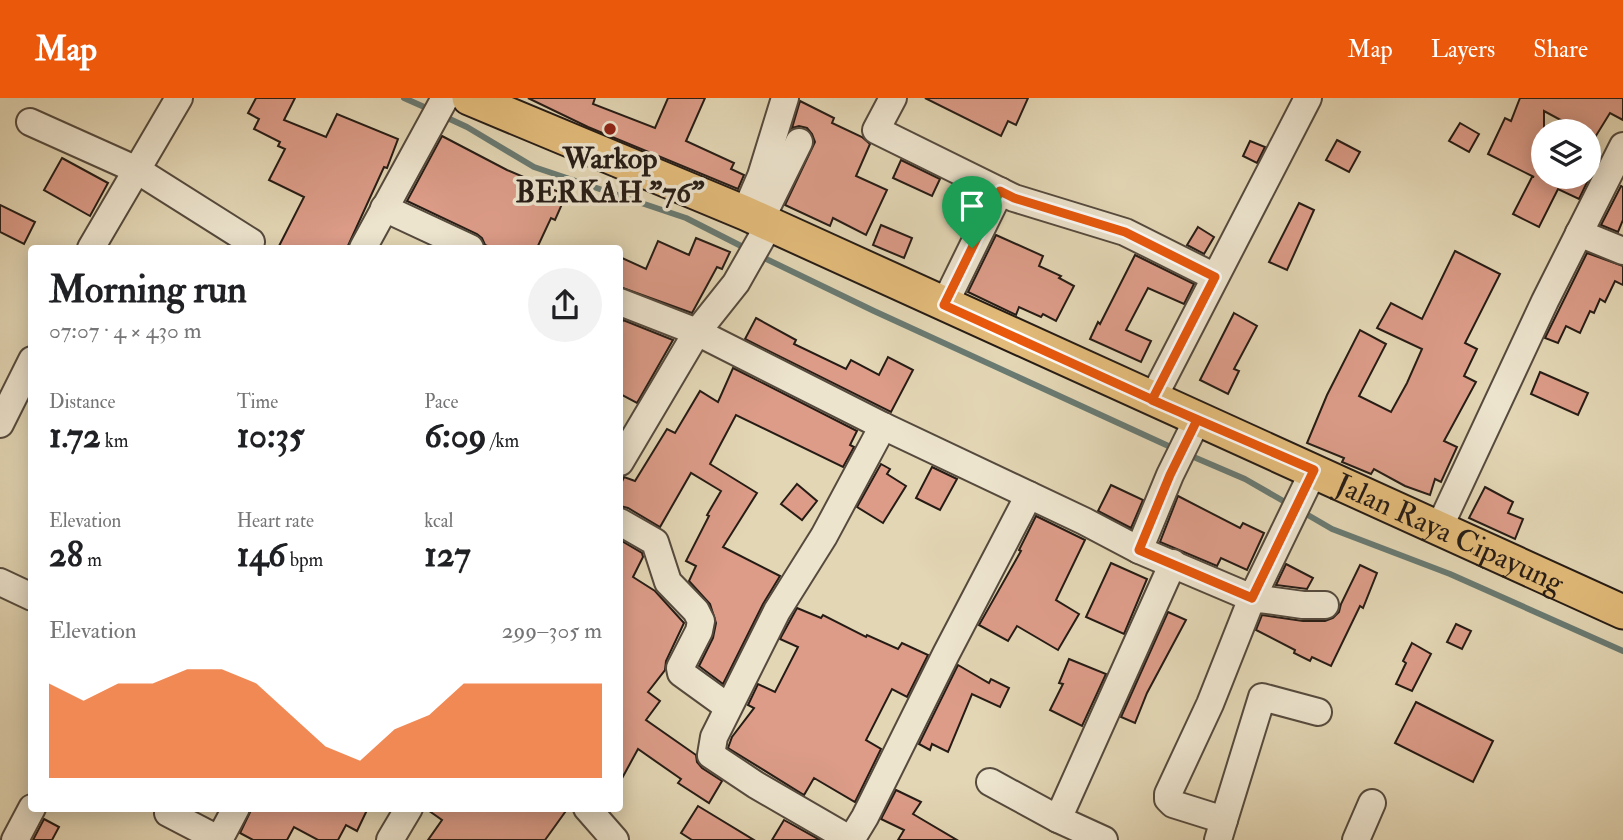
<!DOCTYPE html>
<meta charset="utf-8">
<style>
:root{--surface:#fff;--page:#f2f2f2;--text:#202124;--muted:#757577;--accent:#ea580c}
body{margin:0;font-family:"IM FELL Double Pica",serif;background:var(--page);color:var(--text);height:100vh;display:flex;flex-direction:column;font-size:26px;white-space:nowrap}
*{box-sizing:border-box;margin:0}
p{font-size:23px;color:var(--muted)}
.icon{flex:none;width:38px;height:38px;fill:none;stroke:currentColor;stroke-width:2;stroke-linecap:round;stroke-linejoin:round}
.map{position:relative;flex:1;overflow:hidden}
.drawer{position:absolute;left:28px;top:147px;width:595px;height:567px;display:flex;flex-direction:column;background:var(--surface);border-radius:7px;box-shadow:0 4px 18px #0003}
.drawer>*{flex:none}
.fabs{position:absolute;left:1531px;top:21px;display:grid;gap:14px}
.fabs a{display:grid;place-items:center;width:70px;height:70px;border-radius:50%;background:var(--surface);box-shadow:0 4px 18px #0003;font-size:35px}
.pin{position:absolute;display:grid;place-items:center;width:60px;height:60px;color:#fff;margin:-72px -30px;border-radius:50% 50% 50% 0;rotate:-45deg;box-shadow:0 0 7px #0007}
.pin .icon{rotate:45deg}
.round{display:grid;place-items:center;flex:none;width:74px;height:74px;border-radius:37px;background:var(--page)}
.overview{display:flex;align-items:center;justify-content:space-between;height:119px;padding:0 21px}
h1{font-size:38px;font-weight:700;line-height:52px}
.figures{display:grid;grid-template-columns:repeat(3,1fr);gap:10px;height:119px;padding:7px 21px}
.figures div{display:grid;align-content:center}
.figures b{font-size:35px;font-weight:700}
.figures small{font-size:19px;font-weight:400}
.figures p{font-size:19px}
.chart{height:196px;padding:14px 21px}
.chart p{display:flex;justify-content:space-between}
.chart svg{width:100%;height:126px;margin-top:7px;fill:var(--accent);opacity:.7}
header{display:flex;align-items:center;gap:42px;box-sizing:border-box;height:98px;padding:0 35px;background:var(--accent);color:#fff}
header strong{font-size:33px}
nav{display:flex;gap:38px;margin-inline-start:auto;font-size:24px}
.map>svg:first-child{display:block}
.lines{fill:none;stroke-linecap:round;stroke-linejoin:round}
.stream{stroke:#697a72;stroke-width:6}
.building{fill:#dc9c88;stroke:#261c15;stroke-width:2}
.minor-casing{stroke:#554a3d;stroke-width:30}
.major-casing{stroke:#261c15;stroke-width:37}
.minor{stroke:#ede4ce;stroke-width:26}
.major{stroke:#e2bb7a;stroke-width:33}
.route-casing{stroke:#fff;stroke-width:14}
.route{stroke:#ea580c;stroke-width:9}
.poi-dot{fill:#8f2418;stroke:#ede4ce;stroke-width:2.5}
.labels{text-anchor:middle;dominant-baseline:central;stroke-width:7;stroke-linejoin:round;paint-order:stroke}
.poi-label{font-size:30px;font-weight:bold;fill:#261c15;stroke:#ede4ce}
.street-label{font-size:30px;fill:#261c15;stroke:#ede4ce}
</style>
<header>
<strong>Map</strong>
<nav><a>Map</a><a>Layers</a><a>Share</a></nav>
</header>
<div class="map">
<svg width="1623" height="742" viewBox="0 0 1623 742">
<rect width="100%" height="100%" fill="#e3d6b4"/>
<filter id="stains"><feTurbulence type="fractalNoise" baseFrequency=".00286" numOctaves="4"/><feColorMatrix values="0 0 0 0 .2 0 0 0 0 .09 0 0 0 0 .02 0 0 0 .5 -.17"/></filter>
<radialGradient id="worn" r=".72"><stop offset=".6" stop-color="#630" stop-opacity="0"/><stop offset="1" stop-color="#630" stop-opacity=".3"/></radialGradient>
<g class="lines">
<g class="stream">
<path d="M404,0L431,12"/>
<path d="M441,17L467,29L534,69L686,120L747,151"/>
<path d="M760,158L874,213L1175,351"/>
<path d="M1189,357L1245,381L1292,408"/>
<path d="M1301,413L1332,431L1450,476L1623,553"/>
</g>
</g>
<g class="building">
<path d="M256,0H295L284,22L326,39L337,16L398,41L387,70L384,69L347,150H278L304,99L269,82L285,51L278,48L280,44L254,31L259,21L248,15Z"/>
<path d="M528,0H595L593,6L655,30L668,0H705L686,43L734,65L731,71L744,77L738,91L588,29Z"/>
<path d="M925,0H1028L1016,27L1008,23L1001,38Z"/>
<path d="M1520,0H1623V22L1610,15L1594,41L1589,38V33H1581L1544,13V79H1589V72L1592,74L1579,101L1558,91L1539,129L1513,116L1532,79H1534L1488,56L1505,20L1511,23Z"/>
<path d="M800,3L834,20L832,25L862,39L870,46L856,78L887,92L866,137L833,120L830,128L785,107L815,44L812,36L807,30L799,28L792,30Z"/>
<path d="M1460,25L1479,36L1469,54L1449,43Z"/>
<path d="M442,38L507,72L566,97L555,122L551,120L537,150H492L485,147L482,140L477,136L407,103Z"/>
<path d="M1337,42L1360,54L1349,74L1326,62Z"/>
<path d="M1250,43L1265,49L1257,65L1243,58Z"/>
<path d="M62,60L108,85L90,118L44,92Z"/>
<path d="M901,62L940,81L932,98L893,80Z"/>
<path d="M1621,88L1623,89V122L1618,134L1601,127Z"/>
<path d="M1299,105L1314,112L1287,172L1269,164Z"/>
<path d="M0,107L35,124L24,146L0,134Z"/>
<path d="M881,127L912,140L904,160L873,147Z"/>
<path d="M1198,129L1214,139L1204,156L1187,147Z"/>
<path d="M996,137L1043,158L1039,168L1061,178L1059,180L1074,188L1056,223L1043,216L1041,219L1019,209L1016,217L968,194Z"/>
<path d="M696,140L730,154L722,171L717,169L692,215L620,189V159L646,171L658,143L689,157Z"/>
<path d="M1455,153L1500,176L1465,245L1477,251L1464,278L1476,284L1444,343L1457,349L1441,384L1435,381L1430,397L1405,388L1374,371L1371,376L1342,364L1344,360L1307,345L1327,297L1360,232L1386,246L1359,298L1391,314L1407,285L1422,251L1377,230L1391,205L1422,221Z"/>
<path d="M1587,155L1623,168V187L1615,183L1605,204L1600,201L1594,215L1590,213L1580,235L1566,228L1558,245L1545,240Z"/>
<path d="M1135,157L1194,186L1184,206L1148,190L1126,232L1151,243L1141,264L1090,241L1098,224L1100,226Z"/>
<path d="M1234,215L1257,228L1234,271L1239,273L1228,296L1200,282Z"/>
<path d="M756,220L796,242L794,246L846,271L851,262L879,277L888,259L913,272L891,314L745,241Z"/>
<path d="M623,222L673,242L637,305L620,296V229Z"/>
<path d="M733,270L857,333L850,347L854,349L843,369L736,317L710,366L757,395L723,449L780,478L763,506L723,586L699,568L713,540L716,525L710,506L689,483L696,468L686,463L709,418L707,417L721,393L691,375L660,429L628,410L620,408V388L624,379L635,383L667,331L675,335L700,293L718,304Z"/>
<path d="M1540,274L1588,295L1578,317L1531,296Z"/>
<path d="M881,366L890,371L887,376L906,388L883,425L857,409Z"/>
<path d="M932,369L957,381L940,412L916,400Z"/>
<path d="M797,386L817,403L802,422L781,406Z"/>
<path d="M1111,387L1143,402L1131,430L1098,413Z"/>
<path d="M1485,389L1513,404L1508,415L1523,421L1515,441L1469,420Z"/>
<path d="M1178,398L1240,430L1243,425L1264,435L1247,472L1221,460L1217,468L1160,444Z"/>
<path d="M1036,418L1085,442L1056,502L1079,516L1058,552L1017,528L1008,543L979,527L1021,453L1019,452Z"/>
<path d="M620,442L642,455L643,459L633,479L655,493L684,525L666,563L665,572L648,594L660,603L646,622L696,657L697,664L702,670L722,683L709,705L678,685L681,681L638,651L620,684Z"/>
<path d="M1111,465L1147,481L1124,536L1086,519Z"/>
<path d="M1286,466L1313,480L1307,491L1276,487Z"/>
<path d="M1360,467L1377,475L1363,510L1360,508L1331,568L1312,559L1310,563L1294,555L1295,552L1256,532L1262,517L1303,523H1325L1333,520L1339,514L1341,506Z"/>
<path d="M797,510L821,520L823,517L866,539L867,537L898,551L902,545L928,557L907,599L892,591L866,642L881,651L855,704L814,680L804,697L728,650L732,639L754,610L748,607L758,586L775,594L798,549L780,541Z"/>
<path d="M1168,514L1186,522L1147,595L1135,625L1121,619Z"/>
<path d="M1456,526L1471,533L1462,551L1447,544Z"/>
<path d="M1412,545L1431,556L1412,593L1396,586L1406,565L1403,563Z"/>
<path d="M1069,561L1106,576L1082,628L1050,612L1063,586L1059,585Z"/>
<path d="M958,567L989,585L991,581L1009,590L1000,609L972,596L948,654L932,646L930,652L919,646Z"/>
<path d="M1416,604L1493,643L1473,684L1395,645Z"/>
<path d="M896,692L921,704L913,716L957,742H898L904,732L881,721Z"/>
<path d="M698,708L754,742H692L681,735Z"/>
<path d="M252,710H368L357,733L346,727L338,742H318L294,729L287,742H253L240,735Z"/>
<path d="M425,710H568L545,742H428L442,722Z"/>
<path d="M44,721L59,729L52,742H33Z"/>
<path d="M784,722L820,742H772Z"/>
</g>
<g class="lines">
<defs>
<g id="minor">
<path d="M893,0L876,32L1014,100L1125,134L1215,179"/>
<path d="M30,24L137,72L251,144"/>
<path d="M384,110L470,150"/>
<path d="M745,115L761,78L785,0"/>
<path d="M760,123L799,44"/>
<path d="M1579,135L1623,153"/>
<path d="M91,150L179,0"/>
<path d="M363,150L445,0"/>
<path d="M620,204L697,234L883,328L1084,423L1139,452L1252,500L1314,372"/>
<path d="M944,207L1000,93"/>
<path d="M1152,302L1308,0"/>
<path d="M0,326L32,262"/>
<path d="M620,364L697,234L736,185L769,127"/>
<path d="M620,424L655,444L668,484L696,513L701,523L699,533L680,570L681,575L728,609"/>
<path d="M1439,430L1545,203L1623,48"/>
<path d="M1139,452L1170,377L1197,322"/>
<path d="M0,484L32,499"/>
<path d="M990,684L1058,721L1104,742"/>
<path d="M587,710L615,742"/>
<path d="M168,715L220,742"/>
<path d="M1058,721L1173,465"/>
<path d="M1224,722L1262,599L1318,614"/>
<path d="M15,742L32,710"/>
<path d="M219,742L236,710"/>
<path d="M390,742L409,710"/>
<path d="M851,742L756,687L711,657L714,639L777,513L824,438L883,328"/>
<path d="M851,742L865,719L946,556L1029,397"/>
<path d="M1218,742L1224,722L1173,706L1168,701V696L1210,606L1252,500L1303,507H1325"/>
<path d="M1356,742L1372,705"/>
</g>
<g id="major">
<path id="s1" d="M469,0L745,115L1623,514"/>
</g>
</defs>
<use href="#minor" class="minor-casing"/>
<use href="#major" class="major-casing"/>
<use href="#minor" class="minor"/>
<use href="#major" class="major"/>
</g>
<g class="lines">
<defs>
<path id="route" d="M972,150L944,207L1197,322L1170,377L1139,452L1252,500L1314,372L1152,302L1215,179L1125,134L1014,100L1000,93L972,150"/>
</defs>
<use href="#route" class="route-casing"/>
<use href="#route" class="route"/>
</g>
<circle class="poi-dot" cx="610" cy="31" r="7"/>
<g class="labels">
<g class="poi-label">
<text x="610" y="60">Warkop<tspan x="610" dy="34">BERKAH "76"</tspan></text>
</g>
<g class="street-label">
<text stroke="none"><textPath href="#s1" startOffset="1073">Jalan Raya Cipayung</textPath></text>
</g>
</g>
<rect width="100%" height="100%" filter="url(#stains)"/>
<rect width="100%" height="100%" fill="url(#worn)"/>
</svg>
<div class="fabs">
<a><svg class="icon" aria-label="layers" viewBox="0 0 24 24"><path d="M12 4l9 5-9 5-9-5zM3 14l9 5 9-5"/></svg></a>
</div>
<div class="pin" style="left:972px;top:150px;background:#1e9e55"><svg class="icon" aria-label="arrive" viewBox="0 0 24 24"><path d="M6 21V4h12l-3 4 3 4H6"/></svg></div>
<section class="drawer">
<div class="overview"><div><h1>Morning run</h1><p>07:07 · 4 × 430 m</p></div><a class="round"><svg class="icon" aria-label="share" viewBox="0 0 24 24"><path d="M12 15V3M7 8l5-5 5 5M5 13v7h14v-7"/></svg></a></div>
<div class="figures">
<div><p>Distance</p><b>1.72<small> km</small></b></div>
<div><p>Time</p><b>10:35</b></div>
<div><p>Pace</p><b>6:09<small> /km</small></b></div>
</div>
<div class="figures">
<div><p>Elevation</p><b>28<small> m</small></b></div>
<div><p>Heart rate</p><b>146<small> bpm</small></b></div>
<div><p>kcal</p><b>127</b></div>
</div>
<div class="chart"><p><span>Elevation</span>299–305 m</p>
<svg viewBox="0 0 160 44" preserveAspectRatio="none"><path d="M0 44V11L10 17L20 11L30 11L40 6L50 6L60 11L70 22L80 33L90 38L100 27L110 22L120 11L130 11L140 11L150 11L160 11V44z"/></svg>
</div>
</section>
</div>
